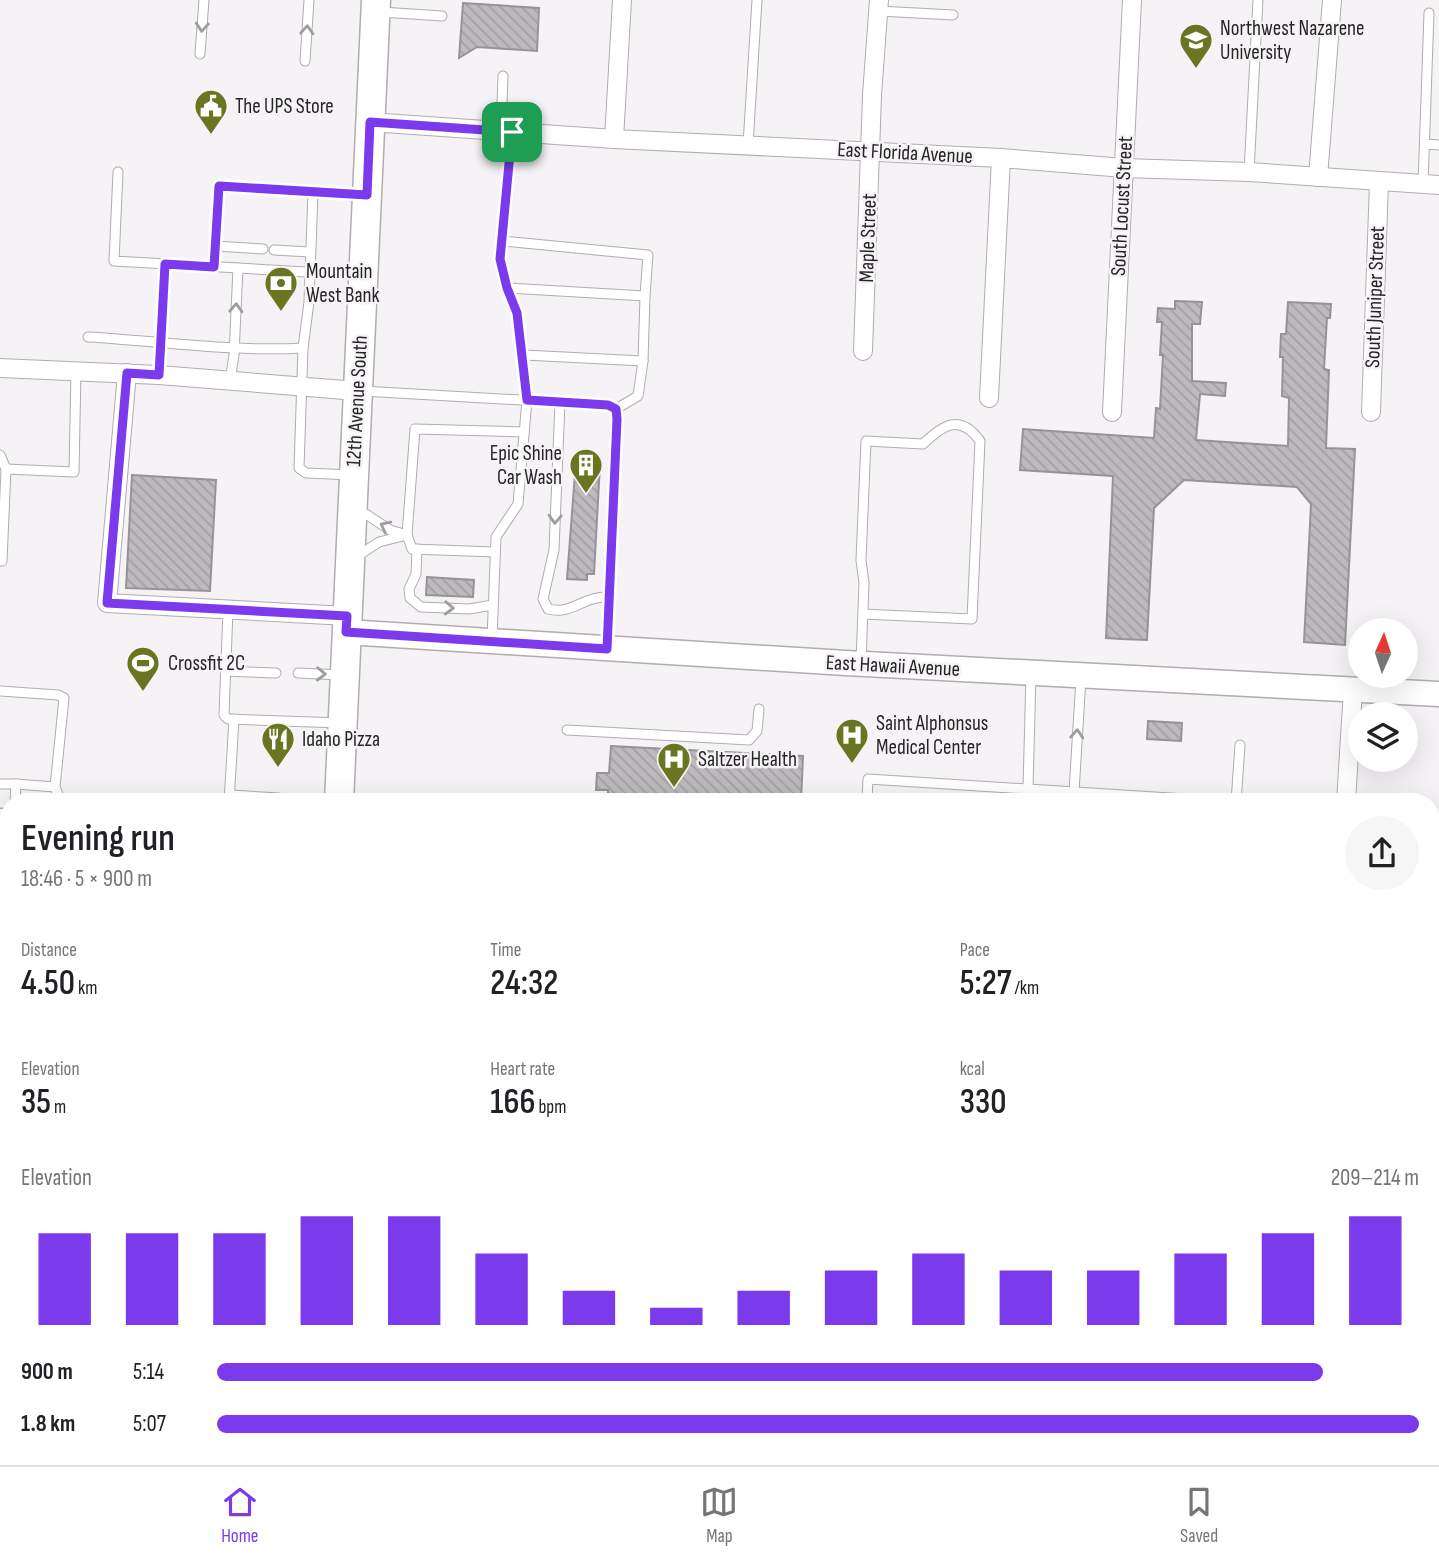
<!DOCTYPE html>
<meta charset="utf-8">
<style>
:root{--surface:#fff;--page:#f6f6f6;--text:#202124;--muted:#757577;--line:#e0e0e0;--accent:#7c3aed}
body{margin:0;font-family:"Sofia Sans Condensed",sans-serif;background:var(--page);color:var(--text);height:100vh;display:flex;flex-direction:column;font-size:26px;white-space:nowrap}
*{box-sizing:border-box;margin:0}
p{font-size:23px;color:var(--muted)}
.icon{flex:none;width:38px;height:38px;fill:none;stroke:currentColor;stroke-width:2;stroke-linecap:round;stroke-linejoin:round}
.map{position:relative;flex:1;overflow:hidden}
.panel{position:absolute;left:0px;top:793px;width:1440px;height:674px;display:flex;flex-direction:column;background:var(--surface);border-radius:28px 28px 0 0;box-shadow:0 7px 28px #0002}
.panel>*{flex:none}
.needle{width:46px;rotate:3deg}
.buttons{position:absolute;left:1348px;top:618px;display:grid;gap:14px}
.buttons a{display:grid;place-items:center;width:70px;height:70px;border-radius:50%;background:var(--surface);box-shadow:0 7px 28px #0002;font-size:35px}
.pin{position:absolute;display:grid;place-items:center;width:60px;height:60px;color:#fff;margin:-30px;border-radius:14px;box-shadow:0 4px 10px #0006}
.round{display:grid;place-items:center;flex:none;width:74px;height:74px;border-radius:37px;background:var(--page)}
.overview{display:flex;align-items:center;justify-content:space-between;height:119px;padding:0 21px}
h1{font-size:38px;font-weight:600;line-height:52px}
.figures{display:grid;grid-template-columns:repeat(3,1fr);gap:10px;height:119px;padding:7px 21px}
.figures div{display:grid;align-content:center}
.figures b{font-size:35px;font-weight:600}
.figures small{font-size:19px;font-weight:400}
.figures p{font-size:19px}
.chart{height:196px;padding:14px 21px}
.chart p{display:flex;justify-content:space-between}
.chart svg{width:100%;height:126px;margin-top:7px;stroke:var(--accent);stroke-width:6}
ul{padding:0 21px;list-style:none;font-size:23px}
li{display:grid;grid-template-columns:112px 84px 1fr;align-items:center;height:52px}
li i{height:18px;border-radius:9px;background:var(--accent)}
.menu{display:flex;justify-content:space-around;align-items:center;height:98px;border-top:2px solid var(--line);background:var(--surface);font-size:19px;color:var(--muted)}
.menu a{display:grid;justify-items:center;gap:4px}
.menu .active{color:var(--accent)}
.map>svg:first-child{display:block}
.green{fill:#e5bee3}
.building{fill:url(#building-back-hatch);stroke:#969396;stroke-width:2}
.lines{fill:none;stroke-linecap:round;stroke-linejoin:round}
.lane-casing{stroke:#b0acaf;stroke-width:11}
.street-casing{stroke:#b0acaf;stroke-width:20}
.secondary-casing{stroke:#b0acaf;stroke-width:27}
.primary-casing{stroke:#b0acaf;stroke-width:31}
.lane{stroke:#fff;stroke-width:9}
.street{stroke:#fff;stroke-width:18}
.secondary{stroke:#fff;stroke-width:24}
.primary{stroke:#fff;stroke-width:28}
.oneway{stroke:#9d9d9d}
.route-casing{stroke:#fff;stroke-width:14}
.route{stroke:#7c3aed;stroke-width:9}
.labels{text-anchor:middle;dominant-baseline:central;stroke-width:5;stroke-linejoin:round;paint-order:stroke}
.poi-label{font-size:21px;fill:#262526;stroke:#f6f3f6;text-anchor:start}
.street-label{font-size:21px;fill:#262526;stroke:#f6f3f6}
</style>
<div class="map">
<svg width="1439" height="1465" viewBox="0 0 1439 1465">
<defs>
<pattern id="building-back-hatch" width="6" height="6" patternUnits="userSpaceOnUse" patternTransform="scale(1.75)"><rect width="6" height="6" fill="#bdbabd"/><path d="M-1 5l2 2M0 0l6 6M5-1l2 2" fill="none" stroke="#a2a0a2"/></pattern>
</defs>
<rect width="100%" height="100%" fill="#f6f3f6"/>
<path class="green" d="M1432,906L1439,907V1226L1432,1223Z"/>
<g class="building">
<path d="M463,3L539,8L537,51L477,47L459,58Z"/>
<path d="M1175,301L1202,302L1200,324H1192V381L1226,383L1225,396L1200,394L1196,440L1288,446L1289,398L1282,396L1283,357H1280L1281,334H1286L1288,302L1331,304L1330,318H1327L1324,369L1329,370L1326,448L1355,449L1345,645L1304,642L1311,504L1297,487L1184,480L1154,508L1147,640L1121,639L1106,638L1113,476L1020,470L1023,429L1154,438L1156,408L1160,409L1163,355H1160L1162,322H1157L1158,308L1175,309Z"/>
<path d="M576,460H592V464H600L594,574H587V580L567,579Z"/>
<path d="M132,475L216,480L210,591L126,588Z"/>
<path d="M427,577L474,580L473,597L426,595Z"/>
<path d="M1148,721L1182,723L1181,741L1147,739Z"/>
<path d="M611,746L803,756L801,802H608V790H596L597,773H609Z"/>
</g>
<g class="lines">
<defs>
<g id="lane">
<path d="M879,11L953,15"/>
<path d="M381,12L442,16"/>
<path d="M200,54L204,0"/>
<path d="M305,61L309,0"/>
<path d="M501,131L503,76"/>
<path d="M1425,144L1439,145"/>
<path d="M748,145L757,0"/>
<path d="M118,172L114,261L359,275"/>
<path d="M1249,172L1258,0"/>
<path d="M1423,184L1429,13"/>
<path d="M313,192L309,302L303,348L299,468L306,473L351,475"/>
<path d="M502,241L648,255L645,296L507,288"/>
<path d="M215,246L263,249"/>
<path d="M274,250L310,252"/>
<path d="M214,267L219,186L365,195"/>
<path d="M88,337C160,341 231,352 303,348"/>
<path d="M524,355L643,361L645,296"/>
<path d="M159,375L165,264"/>
<path d="M230,381L234,355L238,268"/>
<path d="M362,391L608,405L616,409L607,647"/>
<path d="M560,402L554,550L543,599L548,609C573,615 582,596 609,597"/>
<path d="M616,409L638,396L643,361"/>
<path d="M0,455L6,469L2,561H0"/>
<path d="M6,469L74,472L76,371"/>
<path d="M417,549L416,574L409,589L410,598L421,607L469,609L493,605"/>
<path d="M495,552L412,549L407,535L415,429L524,432"/>
<path d="M356,557L379,542L407,535L390,530L358,509"/>
<path d="M228,609L224,715L228,719L340,723"/>
<path d="M492,639L496,537L518,504L527,400L517,313L507,288L500,259L512,132"/>
<path d="M861,662L864,583L861,560L866,441L923,444C943,425 960,413 980,441L972,619L863,614"/>
<path d="M225,671L276,673"/>
<path d="M298,673L341,675"/>
<path d="M0,691L58,695L64,698L55,787L61,802"/>
<path d="M567,730L749,740L757,731L759,709"/>
<path d="M0,784H16L15,802"/>
<path d="M16,784L55,787"/>
<path d="M1028,788L1031,674"/>
<path d="M1074,792L1081,678"/>
<path d="M230,795L279,798V802"/>
<path d="M229,802L234,719"/>
<path d="M867,802L868,779L1234,802"/>
<path d="M1236,802L1240,745"/>
</g>
<g id="street">
<path d="M370,122L614,139L1001,158L1124,168L1249,172L1439,185"/>
<path d="M614,139L622,0"/>
<path d="M1318,177L1332,0"/>
<path d="M863,351L872,95L879,0"/>
<path d="M0,368L159,375L357,391"/>
<path d="M127,373L107,603L347,616"/>
<path d="M989,398L1001,158"/>
<path d="M1112,412L1132,0"/>
<path d="M1371,412L1379,182"/>
<path d="M1346,802L1353,689"/>
<path d="M1432,1239L1439,1243"/>
<path d="M1316,1465L1317,1458"/>
</g>
<g id="secondary">
<path d="M346,632L846,663L1439,694"/>
<path d="M0,821L9,822"/>
</g>
<g id="primary">
<path d="M339,802L376,0"/>
<path d="M314,1465V1458"/>
</g>
</defs>
<use href="#lane" class="lane-casing"/>
<use href="#street" class="street-casing"/>
<use href="#secondary" class="secondary-casing"/>
<use href="#primary" class="primary-casing"/>
<use href="#lane" class="lane"/>
<use href="#street" class="street"/>
<use href="#secondary" class="secondary"/>
<use href="#primary" class="primary"/>
</g>
<defs><path id="oneway-chevron" d="M-2-3.5L2.5 0L-2 3.5" fill="none" stroke-width="1.6" stroke-linecap="round" stroke-linejoin="round" transform="scale(1.75)"/></defs>
<g class="oneway">
<use href="#oneway-chevron" transform="translate(202 27) rotate(94)"/>
<use href="#oneway-chevron" transform="translate(307 30) rotate(-87)"/>
<use href="#oneway-chevron" transform="translate(236 308) rotate(-87)"/>
<use href="#oneway-chevron" transform="translate(555 519) rotate(93)"/>
<use href="#oneway-chevron" transform="translate(385 526) rotate(-153)"/>
<use href="#oneway-chevron" transform="translate(449 608) rotate(2)"/>
<use href="#oneway-chevron" transform="translate(321 674) rotate(2)"/>
<use href="#oneway-chevron" transform="translate(1077 734) rotate(-86)"/>
</g>
<g class="lines">
<defs>
<path id="route" d="M370,122L512,132L500,259L507,288L517,313L527,400L608,405L616,409L617,419L607,649L346,632L347,616L107,603L127,373L159,375L165,264L214,267L219,186L367,195Z"/>
</defs>
<use href="#route" class="route-casing"/>
<use href="#route" class="route"/>
</g>
<defs>
<symbol id="university-pin" viewBox="-11 -11 22 30"><path d="M0 17L-7.5 6A9.5 9.5 0 1 1 7.5 6Z" fill="#697521" stroke="#f6f3f6"/><path d="M0-5L7-2L0 1L-7-2ZM-4 1L0 2.5L4 1V4Q0 6-4 4Z" fill="#fff"/></symbol>
<symbol id="civic-pin" viewBox="-11 -11 22 30"><path d="M0 17L-7.5 6A9.5 9.5 0 1 1 7.5 6Z" fill="#697521" stroke="#f6f3f6"/><path d="M-.6-6.5H3V-4.5H.6V-3L4-1V1h2V6H-6V1h2V-1L-.6-3ZM-1.2 2.5V6h2.4V2.5Z" fill="#fff"/></symbol>
<symbol id="bank-pin" viewBox="-11 -11 22 30"><path d="M0 17L-7.5 6A9.5 9.5 0 1 1 7.5 6Z" fill="#697521" stroke="#f6f3f6"/><path d="M-6-4H6V4H-6ZM0-2.3a2.3 2.3 0 1 0 0 4.6a2.3 2.3 0 1 0 0-4.6Z" fill="#fff"/></symbol>
<symbol id="building-pin" viewBox="-11 -11 22 30"><path d="M0 17L-7.5 6A9.5 9.5 0 1 1 7.5 6Z" fill="#697521" stroke="#f6f3f6"/><path d="M-4-6H4V6H1V3H-1V6H-4ZM-2.5-4.3h1.7v1.8h-1.7ZM.8-4.3h1.7v1.8H.8ZM-2.5-1h1.7V.8h-1.7ZM.8-1h1.7V.8H.8Z" fill="#fff"/></symbol>
<symbol id="stadium-pin" viewBox="-11 -11 22 30"><path d="M0 17L-7.5 6A9.5 9.5 0 1 1 7.5 6Z" fill="#697521" stroke="#f6f3f6"/><path d="M0-5a6.5 5 0 1 0 0 10a6.5 5 0 1 0 0-10ZM-3.5-1.8h7v3.6h-7Z" fill="#fff"/></symbol>
<symbol id="hospital-pin" viewBox="-11 -11 22 30"><path d="M0 17L-7.5 6A9.5 9.5 0 1 1 7.5 6Z" fill="#697521" stroke="#f6f3f6"/><path d="M-5-5h3v3.5h4V-5h3V5h-3V1.5h-4V5h-3Z" fill="#fff"/></symbol>
<symbol id="restaurant-pin" viewBox="-11 -11 22 30"><path d="M0 17L-7.5 6A9.5 9.5 0 1 1 7.5 6Z" fill="#697521" stroke="#f6f3f6"/><path d="M-5-6h1v4h1v-4h1v4h1v-4h1v5L-1.5 .5V6h-2V.5L-5-1ZM5-6V6H3V1.5H1.5Q1.5-4 5-6Z" fill="#fff"/></symbol>
</defs>
<g fill-rule="evenodd">
<use href="#university-pin" x="1177" y="21" width="38" height="52"/>
<use href="#civic-pin" x="192" y="87" width="38" height="52"/>
<use href="#bank-pin" x="262" y="264" width="38" height="52"/>
<use href="#building-pin" x="567" y="446" width="38" height="52"/>
<use href="#stadium-pin" x="124" y="644" width="38" height="52"/>
<use href="#hospital-pin" x="833" y="716" width="38" height="52"/>
<use href="#restaurant-pin" x="259" y="720" width="38" height="52"/>
<use href="#hospital-pin" x="655" y="740" width="38" height="52"/>
</g>
<g class="labels">
<g class="poi-label">
<text x="1220" y="28">Northwest Nazarene<tspan x="1220" dy="24">University</tspan></text>
<text x="235" y="106">The UPS Store</text>
<text x="306" y="271">Mountain<tspan x="306" dy="24">West Bank</tspan></text>
<text x="562" y="453" text-anchor="end">Epic Shine<tspan x="562" dy="24">Car Wash</tspan></text>
<text x="168" y="663">Crossfit 2C</text>
<text x="876" y="723">Saint Alphonsus<tspan x="876" dy="24">Medical Center</tspan></text>
<text x="302" y="739">Idaho Pizza</text>
<text x="698" y="759">Saltzer Health</text>
</g>
<g class="street-label">
<text transform="translate(905 153) rotate(3)">East Florida Avenue</text>
<text transform="translate(1122 206) rotate(-87)">South Locust Street</text>
<text transform="translate(868 238) rotate(-88)">Maple Street</text>
<text transform="translate(1375 297) rotate(-88)">South Juniper Street</text>
<text transform="translate(357 401) rotate(-87)">12th Avenue South</text>
<text transform="translate(893 666) rotate(3)">East Hawaii Avenue</text>
</g>
</g>
</svg>
<div class="buttons">
<a><svg class="needle" viewBox="-14 -14 28 28"><path d="M0-13l5 13h-10z" fill="#e53935"/><path d="M0 13l5-13h-10z" fill="#757577"/></svg></a>
<a><svg class="icon" aria-label="layers" viewBox="0 0 24 24"><path d="M12 4l9 5-9 5-9-5zM3 14l9 5 9-5"/></svg></a>
</div>
<div class="pin" style="left:512px;top:132px;background:#1e9e55"><svg class="icon" aria-label="arrive" viewBox="0 0 24 24"><path d="M6 21V4h12l-3 4 3 4H6"/></svg></div>
<section class="panel">
<div class="overview"><div><h1>Evening run</h1><p>18:46 · 5 × 900 m</p></div><a class="round"><svg class="icon" aria-label="share" viewBox="0 0 24 24"><path d="M12 15V3M7 8l5-5 5 5M5 13v7h14v-7"/></svg></a></div>
<div class="figures">
<div><p>Distance</p><b>4.50<small> km</small></b></div>
<div><p>Time</p><b>24:32</b></div>
<div><p>Pace</p><b>5:27<small> /km</small></b></div>
</div>
<div class="figures">
<div><p>Elevation</p><b>35<small> m</small></b></div>
<div><p>Heart rate</p><b>166<small> bpm</small></b></div>
<div><p>kcal</p><b>330</b></div>
</div>
<div class="chart"><p><span>Elevation</span>209–214 m</p>
<svg viewBox="0 0 160 44" preserveAspectRatio="none"><path d="M5 44V12M15 44V12M25 44V12M35 44V6M45 44V6M55 44V19M65 44V32M75 44V38M85 44V32M95 44V25M105 44V19M115 44V25M125 44V25M135 44V19M145 44V12M155 44V6"/></svg>
</div>
<ul>
<li><b>900 m</b>5:14<i style="width:92%"></i></li>
<li><b>1.8 km</b>5:07<i style="width:100%"></i></li>
</ul>
</section>
</div>
<nav class="menu">
<a class="active"><svg class="icon" aria-label="home" viewBox="0 0 24 24"><path d="M3 11l9-7 9 7M6 9v11h12V9"/></svg>Home</a>
<a><svg class="icon" aria-label="map" viewBox="0 0 24 24"><path d="M3 6l6-2 6 2 6-2v14l-6 2-6-2-6 2zM9 4v14M15 6v14"/></svg>Map</a>
<a><svg class="icon" aria-label="saved" viewBox="0 0 24 24"><path d="M7 4h10v16l-5-4-5 4z"/></svg>Saved</a>
</nav>
